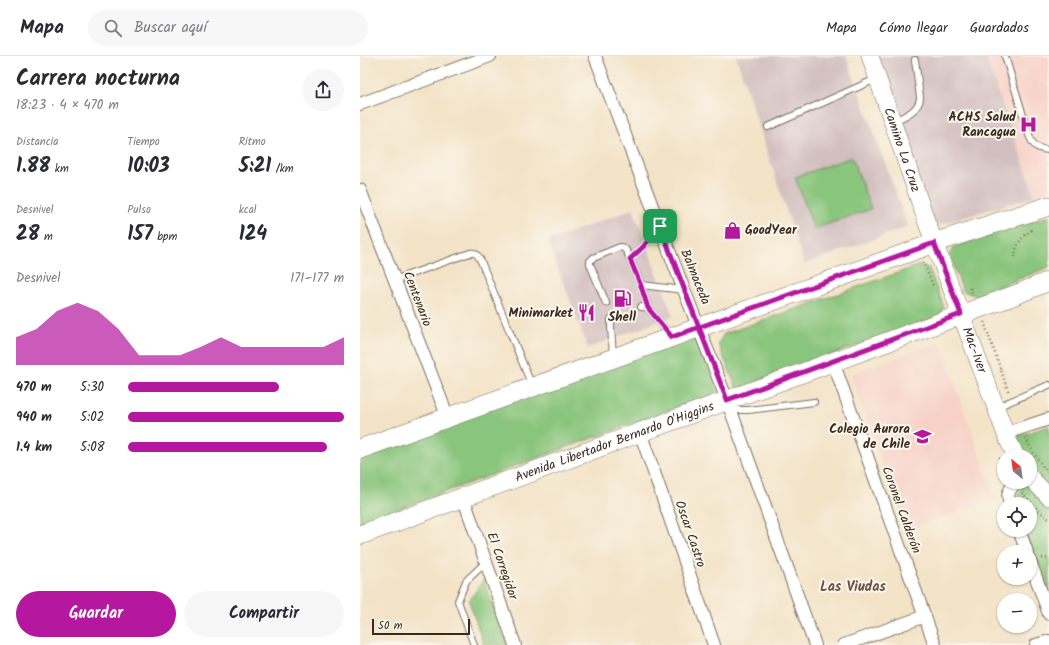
<!DOCTYPE html>
<html lang="es">
<meta charset="utf-8">
<style>
:root{--surface:#fff;--page:#f7f7f7;--text:#2b2b33;--muted:#7c7c81;--line:#e1e1e2;--accent:#b5179e}
body{margin:0;font-family:Kalam,sans-serif;background:var(--page);color:var(--text);height:100vh;display:flex;flex-direction:column;font-size:15px;white-space:nowrap}
*{box-sizing:border-box;margin:0}
p{font-size:13px;color:var(--muted)}
.icon{flex:none;width:22px;height:22px;fill:none;stroke:currentColor;stroke-width:2;stroke-linecap:round;stroke-linejoin:round}
.map{position:relative;flex:1;overflow:hidden}
.details{display:flex;flex-direction:column;background:var(--surface);width:360px}
.details>*{flex:none}
.needle{width:26px;rotate:331deg}
.fabs{position:absolute;left:637px;top:393px;display:grid;gap:8px}
.fabs a{display:grid;place-items:center;width:40px;height:40px;border-radius:50%;background:var(--surface);box-shadow:0 1px 3px #0004;font-size:20px}
.scale{position:absolute;left:12px;bottom:10px;width:98px;box-sizing:border-box;padding-left:4px;border:2px solid #3b2a1e;border-top:0;font-size:11px;line-height:14px;white-space:nowrap;color:#3b2a1e;-webkit-text-stroke:3px #fbf7ec;paint-order:stroke}
.pin{position:absolute;display:grid;place-items:center;width:34px;height:34px;color:#fff;margin:-17px;border-radius:8px;box-shadow:0 2px 6px #0006}
.round{display:grid;place-items:center;flex:none;width:42px;height:42px;border-radius:21px;background:var(--page)}
.overview{display:flex;align-items:center;justify-content:space-between;height:68px;padding:0 16px}
h1{font-size:22px;font-weight:700;line-height:30px}
.figures{display:grid;grid-template-columns:repeat(3,1fr);gap:6px;height:68px;padding:4px 16px}
.figures div{display:grid;align-content:center}
.figures b{font-size:20px;font-weight:700}
.figures small{font-size:11px;font-weight:400}
.figures p{font-size:11px}
.chart{height:112px;padding:8px 16px}
.chart p{display:flex;justify-content:space-between}
.chart svg{width:100%;height:72px;margin-top:4px;fill:var(--accent);opacity:.7}
.cta{display:flex;gap:8px;margin-top:auto;padding:8px 16px}
.cta a{flex:1;height:46px;border-radius:24px;background:var(--accent);color:#fff;font-size:16px;font-weight:700;line-height:46px;text-align:center}
.cta a+a{background:var(--page);color:var(--text)}
ul{padding:0 16px;list-style:none;font-size:13px}
li{display:grid;grid-template-columns:64px 48px 1fr;align-items:center;height:30px}
li i{height:10px;border-radius:5px;background:var(--accent)}
header{display:flex;align-items:center;gap:24px;box-sizing:border-box;height:56px;padding:0 20px;background:var(--surface);border-bottom:1px solid var(--line)}
header strong{font-size:19px}
nav{display:flex;gap:22px;margin-inline-start:auto;font-size:14px}
.search{width:280px;height:36px;background:var(--page);display:flex;align-items:center;gap:10px;box-sizing:border-box;padding:0 14px;border-radius:22px;color:var(--muted);font-size:15px}
main{display:flex;flex:1;min-height:0}
.map>svg:first-child{display:block}
.built{fill:#f7d1c7}
.industrial{fill:#d2bfc0}
.green{fill:#89c57b;stroke:#62784c}
.lines{fill:none;stroke-linecap:round;stroke-linejoin:round}
.lane-casing{stroke:#7b6b59;stroke-width:8}
.street-casing{stroke:#7b6b59;stroke-width:14}
.secondary-casing{stroke:#7b6b59;stroke-width:18}
.primary-casing{stroke:#7b6b59;stroke-width:20}
.path{stroke:#7b6b59;stroke-width:2.5;stroke-dasharray:1 3;stroke-linecap:butt}
.lane{stroke:#fff;stroke-width:6}
.street{stroke:#fff;stroke-width:12}
.secondary{stroke:#fff;stroke-width:17}
.primary{stroke:#fff;stroke-width:19}
.route-casing{stroke:#fff;stroke-width:8}
.route{stroke:#b5179e;stroke-width:5}
.labels{text-anchor:middle;dominant-baseline:central;stroke-width:4;stroke-linejoin:round;paint-order:stroke}
.poi-label{font-size:13px;font-weight:bold;fill:#3b2a1e;stroke:#fbf7ec;text-anchor:end}
.street-label{font-size:13px;fill:#3b2a1e;stroke:#fbf7ec}
.neighbourhood-label{font-size:14px;font-weight:bold;fill:#705046;stroke:#fbf7ec}
</style>
<header>
<strong>Mapa</strong>
<div class="search"><svg class="icon" aria-label="search" viewBox="0 0 24 24"><circle cx="10" cy="10" r="6"/><path d="M15 15l6 6"/></svg>Buscar aquí</div>
<nav><a>Mapa</a><a>Cómo llegar</a><a>Guardados</a></nav>
</header>
<main>
<section class="details">
<div class="overview"><div><h1>Carrera nocturna</h1><p>18:23 · 4 × 470 m</p></div><a class="round"><svg class="icon" aria-label="share" viewBox="0 0 24 24"><path d="M12 15V3M7 8l5-5 5 5M5 13v7h14v-7"/></svg></a></div>
<div class="figures">
<div><p>Distancia</p><b>1.88<small> km</small></b></div>
<div><p>Tiempo</p><b>10:03</b></div>
<div><p>Ritmo</p><b>5:21<small> /km</small></b></div>
</div>
<div class="figures">
<div><p>Desnivel</p><b>28<small> m</small></b></div>
<div><p>Pulso</p><b>157<small> bpm</small></b></div>
<div><p>kcal</p><b>124</b></div>
</div>
<div class="chart"><p><span>Desnivel</span>171–177 m</p>
<svg viewBox="0 0 160 44" preserveAspectRatio="none"><path d="M0 44V27L10 22L20 11L30 6L40 11L50 22L60 38L70 38L80 38L90 33L100 27L110 33L120 33L130 33L140 33L150 33L160 27V44z"/></svg>
</div>
<ul>
<li><b>470 m</b>5:30<i style="width:70%"></i></li>
<li><b>940 m</b>5:02<i style="width:100%"></i></li>
<li><b>1.4 km</b>5:08<i style="width:92%"></i></li>
</ul>
<div class="cta"><a>Guardar</a><a>Compartir</a></div>
</section>
<div class="map">
<svg width="689" height="589" viewBox="0 0 689 589">
<rect width="100%" height="100%" fill="#fbf7ec"/>
<filter id="ink" filterUnits="userSpaceOnUse"><feTurbulence type="fractalNoise" baseFrequency=".025" numOctaves="2"/><feDisplacementMap in="SourceGraphic" scale="8" xChannelSelector="R" yChannelSelector="G"/><feConvolveMatrix kernelMatrix="1 2 1 2 8 2 1 2 1" color-interpolation-filters="sRGB"/></filter>
<filter id="wash" filterUnits="userSpaceOnUse"><feTurbulence type="fractalNoise" baseFrequency=".012" numOctaves="4" result="noise"/><feDisplacementMap in="SourceGraphic" scale="16" xChannelSelector="R" yChannelSelector="G"/><feGaussianBlur stdDeviation="0.9" result="paint"/><feColorMatrix in="noise" values="0 0 0 0 0 0 0 0 0 0 0 0 0 0 0 0 0 1.4 0 .05"/><feComposite in="paint" operator="in"/></filter>
<g filter="url(#wash)">
<rect width="100%" height="100%" fill="#f3e3c7"/>
<g class="built">
<path d="M625,0H689V135L675,140Z"/>
<path d="M580,286L635,442L546,474L491,318Z"/>
</g>
<g class="industrial">
<path d="M376,0H486L548,171L444,208Z"/>
<path d="M516,0H625L675,140L574,170Z"/>
<path d="M273,153L313,260L228,292L188,185Z"/>
</g>
<g class="green">
<path d="M492,101L511,153L454,173L435,121Z"/>
<path d="M689,160V211L616,240L603,235L589,199L594,191Z"/>
<path d="M560,209L569,212L584,251L579,260L377,333L358,288L364,278Z"/>
<path d="M335,278L358,336L0,467V397Z"/>
<path d="M689,370V547L664,474H670V448H655L654,444L666,426L670,414V400H661L655,381Z"/>
<path d="M124,523L147,589H124L109,545Z"/>
</g>
</g>
<g filter="url(#ink)">
<g class="lines">
<defs>
<g id="lane">
<path d="M645,0L669,79C673,90 677,93 689,94"/>
<path d="M534,65C545,60 560,54 560,41L555,4"/>
<path d="M408,71L516,23"/>
<path d="M270,203L281,229L324,234"/>
<path d="M34,224L110,197C115,196 117,198 120,203L172,330"/>
<path d="M281,229L288,252"/>
<path d="M246,247L230,208V205L233,202L260,191C266,191 268,198 270,203L283,191L300,170"/>
<path d="M281,251L288,252L311,280"/>
<path d="M253,300L251,271V263L254,261"/>
<path d="M637,351L689,329"/>
<path d="M370,354H388L454,346"/>
<path d="M114,589L98,545L106,525L126,506"/>
</g>
<g id="street">
<path d="M235,0L324,234L367,344L455,589"/>
<path d="M0,48L130,0"/>
<path d="M0,134L88,362"/>
<path d="M474,305L476,314L575,589"/>
<path d="M280,376L354,589"/>
<path d="M646,377L689,363"/>
<path d="M103,441L155,589"/>
<path d="M650,448C646,438 649,434 656,426"/>
<path d="M659,474L667,496"/>
<path d="M670,505L689,558"/>
<path d="M484,589L565,560"/>
<path d="M676,589L689,585"/>
</g>
<g id="secondary">
<path id="s1" d="M510,0L567,167L648,384L656,400"/>
<path d="M670,421L689,441"/>
</g>
<g id="primary">
<path d="M0,393L558,193L586,183L689,150"/>
<path id="s2" d="M0,479L655,239L689,225"/>
</g>
</defs>
<use href="#lane" class="lane-casing"/>
<use href="#street" class="street-casing"/>
<use href="#secondary" class="secondary-casing"/>
<use href="#primary" class="primary-casing"/>
<g class="path">
<path d="M655,201C656,186 662,182 673,173"/>
<path d="M563,206L573,229"/>
<path d="M610,232L613,239"/>
<path d="M624,266L649,337"/>
<path d="M666,382C672,395 679,407 689,417"/>
<path d="M639,402L644,412"/>
<path d="M662,437L678,454L689,463"/>
<path d="M682,502L689,503"/>
</g>
<use href="#lane" class="lane"/>
<use href="#street" class="street"/>
<use href="#secondary" class="secondary"/>
<use href="#primary" class="primary"/>
</g>
</g>
<g class="lines" filter="url(#ink)">
<defs>
<path id="route" d="M300,170C322,228 345,286 367,344L601,258L574,187L348,268L312,281L288,252L281,230L270,203L283,191L300,170"/>
</defs>
<use href="#route" class="route-casing"/>
<use href="#route" class="route"/>
</g>
<defs>
<symbol id="hospital-bare" viewBox="-9 -9 18 18"><path d="M-5-5h3v3.5h4V-5h3V5h-3V1.5h-4V5h-3Z" fill="#b5179e" stroke="#fbf7ec" stroke-width="2.5" paint-order="stroke"/></symbol>
<symbol id="shop-bare" viewBox="-9 -9 18 18"><path d="M-5-2.5h2.3a2.7 3.5 0 0 1 5.4 0H5L5.5 6h-11ZM-1.5-2.5h3a1.5 2.3 0 0 0-3 0Z" fill="#b5179e" stroke="#fbf7ec" stroke-width="2.5" paint-order="stroke"/></symbol>
<symbol id="fuel-bare" viewBox="-9 -9 18 18"><path d="M-5.5-6h7V0h2V4h1.3V-2.5L3-4.5l.8-.8L6-3V5H2.5V1h-1V6h-7ZM-4.2-4.7v3.2H.2V-4.7Z" fill="#b5179e" stroke="#fbf7ec" stroke-width="2.5" paint-order="stroke"/></symbol>
<symbol id="restaurant-bare" viewBox="-9 -9 18 18"><path d="M-5-6h1v4h1v-4h1v4h1v-4h1v5L-1.5 .5V6h-2V.5L-5-1ZM5-6V6H3V1.5H1.5Q1.5-4 5-6Z" fill="#b5179e" stroke="#fbf7ec" stroke-width="2.5" paint-order="stroke"/></symbol>
<symbol id="school-bare" viewBox="-9 -9 18 18"><path d="M0-5L7-2L0 1L-7-2ZM-4 1L0 2.5L4 1V4Q0 6-4 4Z" fill="#b5179e" stroke="#fbf7ec" stroke-width="2.5" paint-order="stroke"/></symbol>
</defs>
<g fill-rule="evenodd">
<use href="#hospital-bare" x="656" y="56" width="25" height="25"/>
<use href="#shop-bare" x="360" y="162" width="25" height="25"/>
<use href="#fuel-bare" x="250" y="230" width="25" height="25"/>
<use href="#restaurant-bare" x="214" y="244" width="25" height="25"/>
<use href="#school-bare" x="550" y="368" width="25" height="25"/>
</g>
<g class="labels">
<g class="poi-label">
<text x="656" y="61">ACHS Salud<tspan x="656" dy="15">Rancagua</tspan></text>
<text x="385" y="174" text-anchor="start">GoodYear</text>
<text x="213" y="257">Minimarket</text>
<text x="262" y="261" text-anchor="middle">Shell</text>
<text x="550" y="373">Colegio Aurora<tspan x="550" dy="15">de Chile</tspan></text>
</g>
<g class="street-label">
<text stroke="none"><textPath href="#s1" startOffset="99">Camino La Cruz</textPath></text>
<text transform="translate(335 221) rotate(68)">Balmaceda</text>
<text transform="translate(57 243) rotate(69)">Centenario</text>
<text stroke="none"><textPath href="#s1" startOffset="312">Mac-Iver</textPath></text>
<text stroke="none"><textPath href="#s2" startOffset="271">Avenida Libertador Bernardo O'Higgins</textPath></text>
<text transform="translate(541 454) rotate(70)">Coronel Calderón</text>
<text transform="translate(330 478) rotate(71)">Oscar Castro</text>
<text transform="translate(142 510) rotate(71)">El Corregidor</text>
</g>
<g class="neighbourhood-label">
<text x="493" y="531">Las Viudas</text>
</g>
</g>
</svg>
<div class="fabs">
<a><svg class="needle" viewBox="-14 -14 28 28"><path d="M0-13l5 13h-10z" fill="#e53935"/><path d="M0 13l5-13h-10z" fill="#7c7c81"/></svg></a>
<a><svg class="icon" aria-label="locate" viewBox="0 0 24 24"><circle cx="12" cy="12" r="6"/><path d="M12 2v4M12 18v4M2 12h4M18 12h4"/></svg></a>
<a>+</a>
<a>−</a>
</div>
<div class="scale">50 m</div>
<div class="pin" style="left:300px;top:170px;background:#1e9e55"><svg class="icon" aria-label="arrive" viewBox="0 0 24 24"><path d="M6 21V4h12l-3 4 3 4H6"/></svg></div>
</div>
</main>
